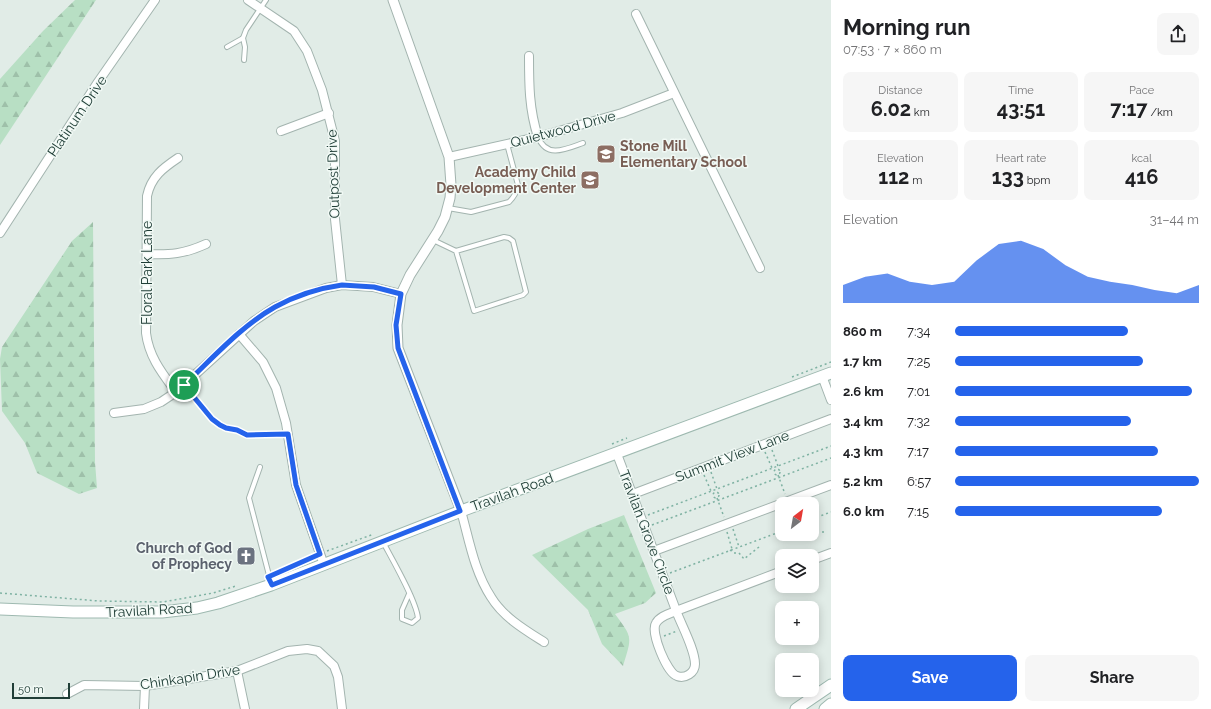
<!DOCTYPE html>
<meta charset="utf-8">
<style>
:root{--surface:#fff;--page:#f6f6f6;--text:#202124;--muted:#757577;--accent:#2563eb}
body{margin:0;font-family:Raleway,sans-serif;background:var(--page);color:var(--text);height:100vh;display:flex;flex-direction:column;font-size:15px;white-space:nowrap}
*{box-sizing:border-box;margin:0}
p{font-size:13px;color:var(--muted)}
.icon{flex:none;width:22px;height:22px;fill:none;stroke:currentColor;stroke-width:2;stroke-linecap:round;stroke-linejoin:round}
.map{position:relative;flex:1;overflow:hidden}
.sheet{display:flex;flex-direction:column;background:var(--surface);width:380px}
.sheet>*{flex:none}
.needle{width:26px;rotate:31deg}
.tools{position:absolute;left:775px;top:497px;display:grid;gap:8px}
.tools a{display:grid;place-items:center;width:44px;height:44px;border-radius:8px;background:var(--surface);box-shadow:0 2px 10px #0003;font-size:20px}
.scale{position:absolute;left:12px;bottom:10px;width:58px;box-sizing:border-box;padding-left:4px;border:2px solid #203e37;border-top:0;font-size:11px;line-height:14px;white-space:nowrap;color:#203e37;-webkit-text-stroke:3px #f1f9f5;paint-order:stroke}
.pin{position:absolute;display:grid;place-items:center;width:34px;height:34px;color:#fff;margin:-17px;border:2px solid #fff;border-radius:50%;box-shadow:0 1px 4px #0007}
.round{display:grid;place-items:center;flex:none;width:42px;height:42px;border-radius:8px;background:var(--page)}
.overview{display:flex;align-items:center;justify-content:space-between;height:68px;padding:0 12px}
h1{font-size:22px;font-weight:700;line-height:30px}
.stats{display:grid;grid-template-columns:repeat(3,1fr);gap:6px;height:68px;padding:4px 12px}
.stats div{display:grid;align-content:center;border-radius:8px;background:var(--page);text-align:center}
.stats b{font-size:20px;font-weight:700}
.stats small{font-size:11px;font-weight:400}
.stats p{font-size:11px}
.chart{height:112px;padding:8px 12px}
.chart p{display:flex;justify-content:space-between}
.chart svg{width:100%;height:72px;margin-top:4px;fill:var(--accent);opacity:.7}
.button{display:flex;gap:8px;margin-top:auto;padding:8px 12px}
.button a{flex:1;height:46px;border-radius:8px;background:var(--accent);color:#fff;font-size:16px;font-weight:700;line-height:46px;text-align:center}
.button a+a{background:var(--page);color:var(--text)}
ul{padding:0 12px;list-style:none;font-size:13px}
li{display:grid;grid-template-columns:64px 48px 1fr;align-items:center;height:30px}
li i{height:10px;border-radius:5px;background:var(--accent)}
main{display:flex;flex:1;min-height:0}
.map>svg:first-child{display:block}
.forest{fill:url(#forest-firs)}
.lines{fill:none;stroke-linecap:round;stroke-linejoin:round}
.service-casing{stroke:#a3b4af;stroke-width:6}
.minor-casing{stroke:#a3b4af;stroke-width:10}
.tertiary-casing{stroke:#a3b4af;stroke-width:11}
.secondary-casing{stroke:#9eb9b0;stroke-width:13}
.path{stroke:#7fb2a3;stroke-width:1.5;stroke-dasharray:2 3;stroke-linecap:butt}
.service{stroke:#fff;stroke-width:4}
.minor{stroke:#fff;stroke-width:8}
.tertiary{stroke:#fff;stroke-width:9}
.secondary{stroke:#fff;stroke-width:11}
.route-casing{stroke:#fff;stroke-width:8}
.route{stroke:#2563eb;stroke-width:5}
.labels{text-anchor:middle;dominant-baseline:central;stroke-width:3;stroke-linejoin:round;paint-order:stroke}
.street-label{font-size:14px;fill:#203e37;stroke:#f1f9f5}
.education-label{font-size:14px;font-weight:bold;fill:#785e54;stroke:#f1f9f5;text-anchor:start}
.worship-label{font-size:14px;font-weight:bold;fill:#5b616d;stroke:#f1f9f5;text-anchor:end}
</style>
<main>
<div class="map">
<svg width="831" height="709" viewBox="0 0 831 709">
<defs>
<pattern id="forest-firs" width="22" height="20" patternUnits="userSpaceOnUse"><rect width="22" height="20" fill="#b8dfc4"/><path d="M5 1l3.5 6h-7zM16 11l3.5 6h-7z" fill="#9ec0a9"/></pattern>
</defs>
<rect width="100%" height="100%" fill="#e1ece7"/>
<g class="forest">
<path d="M75,0H96L0,145V79L43,31Z"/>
<path d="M93,222L95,462L97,488L79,494L37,473L25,443L2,411L0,359L2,347L72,241Z"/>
<path d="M624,515L656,593L645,603L615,614C633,638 632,637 623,666L602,644L588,610L532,555L588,529Z"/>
</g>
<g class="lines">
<defs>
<g id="service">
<path d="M243,38L245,47L244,60"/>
<path d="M227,47L243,38L246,30L266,0"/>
<path d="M538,137C547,159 566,149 583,143"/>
<path d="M448,208L471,212L509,202C514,197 517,193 518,185L507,144"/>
<path d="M433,240L456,251L474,311L523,295L526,292L513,241L509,238L504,237L456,251"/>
<path d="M260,467L249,498L271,583"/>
<path d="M383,542C392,559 416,600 418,618L412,623L402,619V610L409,594"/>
</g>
<g id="minor">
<path d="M248,0L294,31L307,51L322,90L335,141V219L342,285"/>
<path d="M636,14L760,268"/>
<path d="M529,56C529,84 529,109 538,137"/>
<path d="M281,131L329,113"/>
<path d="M449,157L538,137L622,113L674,93"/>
<path d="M0,233L98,82L155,0"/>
<path d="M147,254C170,255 184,254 206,244"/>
<path d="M239,334L263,362L276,388L286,423L296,485L324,565"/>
<path d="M822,376L831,400"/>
<path d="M176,392C162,373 149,357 146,333L147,196C151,177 163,168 178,158"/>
<path d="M114,413L144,409L161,402L176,392L254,321L275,307L326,288L342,285L373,287L401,294"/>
<path d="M617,454C637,506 657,560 677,613C682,626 695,650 695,664C695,673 685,679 677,676C667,673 650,632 656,623C660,616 669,614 676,611L782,571"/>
<path d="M633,494L831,419"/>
<path d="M461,511C469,539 474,571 491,597C503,617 525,630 544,642"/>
<path d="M654,551L831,485"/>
<path d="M812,560L831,553"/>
<path d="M237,671L245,709"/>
<path d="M67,694L84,685L145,686L237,671L288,651L307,649L318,651L334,666L338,677L342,709"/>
<path d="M144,709L145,686"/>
</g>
<path id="tertiary" d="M393,0L449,157L451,185L450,198L445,217L438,231L410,275L401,294L397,325L398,348L461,511"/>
<g id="secondary">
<path d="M0,609L73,612H162L197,608L218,603L271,585L461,511L831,373"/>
<path d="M796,709L831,685"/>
<path d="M825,709L831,704"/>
</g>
</defs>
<use href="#service" class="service-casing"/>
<use href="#minor" class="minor-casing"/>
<use href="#tertiary" class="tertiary-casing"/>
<use href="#secondary" class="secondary-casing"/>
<g class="path">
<path d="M792,377L831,362"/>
<path d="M189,391L212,419L220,425L227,429L237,430L247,435L279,434"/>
<path d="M612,444L627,438"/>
<path d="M772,450L778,466"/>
<path d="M765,452L772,468"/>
<circle cx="777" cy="472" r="3"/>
<path d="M711,472L717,489"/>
<path d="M704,475L711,491"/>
<path d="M778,475L785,494"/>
<circle cx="716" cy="495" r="3"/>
<path d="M717,498L724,517"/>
<path d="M648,515L831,446"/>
<path d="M812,519L831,512"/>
<path d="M652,525L831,458"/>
<path d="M733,529L739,547"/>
<path d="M727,532L732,549"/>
<path d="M812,532H824"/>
<path d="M801,534L803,539L810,534"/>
<path d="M730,550L734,553H739L744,559L759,547"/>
<path d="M327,551L374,534"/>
<path d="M301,562L313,557"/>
<path d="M670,573L782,531"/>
<path d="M0,593L99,601L163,602L213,593L236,586"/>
<path d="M664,636L677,631"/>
</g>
<use href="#service" class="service"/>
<use href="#minor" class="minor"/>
<use href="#tertiary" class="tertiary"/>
<use href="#secondary" class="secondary"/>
</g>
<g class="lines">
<defs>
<path id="route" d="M342,285L374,287L401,294L396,325L398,348L460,511L272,585L268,577L320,554L296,485L288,434L247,435L237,430L226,428L220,425L212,419L184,385C212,359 241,326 275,307C295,296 320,288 342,285Z"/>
</defs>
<use href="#route" class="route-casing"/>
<use href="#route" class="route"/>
</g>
<defs>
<symbol id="school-square" viewBox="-11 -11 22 22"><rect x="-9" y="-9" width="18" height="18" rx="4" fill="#8d6e63" stroke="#f1f9f5"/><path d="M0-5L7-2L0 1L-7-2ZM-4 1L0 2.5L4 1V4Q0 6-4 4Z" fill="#fff"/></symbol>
<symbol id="church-square" viewBox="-11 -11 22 22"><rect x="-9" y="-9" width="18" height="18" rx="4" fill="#6b7280" stroke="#f1f9f5"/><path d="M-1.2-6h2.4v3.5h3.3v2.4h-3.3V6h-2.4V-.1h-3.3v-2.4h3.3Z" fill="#fff"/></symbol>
</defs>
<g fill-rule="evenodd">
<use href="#school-square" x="595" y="143" width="22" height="22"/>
<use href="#school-square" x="579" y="169" width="22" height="22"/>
<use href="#church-square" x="235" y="545" width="22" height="22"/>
</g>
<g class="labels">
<g class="street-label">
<text transform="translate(77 116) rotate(-56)">Platinum Drive</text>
<text transform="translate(563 129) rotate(-15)">Quietwood Drive</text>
<text transform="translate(333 174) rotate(-92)">Outpost Drive</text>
<text transform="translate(147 273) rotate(-90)">Floral Park Lane</text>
<text transform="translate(732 456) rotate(-21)">Summit View Lane</text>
<text transform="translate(512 492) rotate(-20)">Travilah Road</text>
<text transform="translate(647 532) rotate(69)">Travilah Grove Circle</text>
<text transform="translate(149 610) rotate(-3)">Travilah Road</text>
<text transform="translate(190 677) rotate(-9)">Chinkapin Drive</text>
</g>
<g class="education-label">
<text x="620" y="146">Stone Mill<tspan x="620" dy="16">Elementary School</tspan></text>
<text x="576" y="172" text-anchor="end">Academy Child<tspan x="576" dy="16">Development Center</tspan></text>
</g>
<g class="worship-label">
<text x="232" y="548">Church of God<tspan x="232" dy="16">of Prophecy</tspan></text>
</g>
</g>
</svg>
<div class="tools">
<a><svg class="needle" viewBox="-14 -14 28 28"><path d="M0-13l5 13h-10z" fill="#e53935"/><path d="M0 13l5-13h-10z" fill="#757577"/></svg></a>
<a><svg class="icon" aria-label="layers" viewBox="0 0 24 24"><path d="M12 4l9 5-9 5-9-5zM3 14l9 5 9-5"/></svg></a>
<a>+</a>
<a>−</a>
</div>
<div class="scale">50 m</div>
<div class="pin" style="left:184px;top:385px;background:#1e9e55"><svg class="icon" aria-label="arrive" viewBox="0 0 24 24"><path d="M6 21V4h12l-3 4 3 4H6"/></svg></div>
</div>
<section class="sheet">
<div class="overview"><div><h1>Morning run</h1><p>07:53 · 7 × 860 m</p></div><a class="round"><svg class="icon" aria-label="share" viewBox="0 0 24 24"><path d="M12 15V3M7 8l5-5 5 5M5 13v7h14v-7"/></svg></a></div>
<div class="stats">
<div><p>Distance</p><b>6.02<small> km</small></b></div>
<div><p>Time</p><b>43:51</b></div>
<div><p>Pace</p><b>7:17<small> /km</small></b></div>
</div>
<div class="stats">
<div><p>Elevation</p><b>112<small> m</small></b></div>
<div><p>Heart rate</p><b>133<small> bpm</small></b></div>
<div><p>kcal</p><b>416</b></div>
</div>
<div class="chart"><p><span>Elevation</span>31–44 m</p>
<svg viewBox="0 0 160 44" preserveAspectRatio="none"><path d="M0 44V33L10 28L20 26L30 31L40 33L50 31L60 18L70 8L80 6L90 11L100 21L110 28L120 31L130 33L140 36L150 38L160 33V44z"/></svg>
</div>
<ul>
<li><b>860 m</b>7:34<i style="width:71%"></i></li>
<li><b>1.7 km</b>7:25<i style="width:77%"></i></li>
<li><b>2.6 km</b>7:01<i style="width:97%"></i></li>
<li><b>3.4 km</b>7:32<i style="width:72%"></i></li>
<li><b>4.3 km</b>7:17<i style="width:83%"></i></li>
<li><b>5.2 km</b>6:57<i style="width:100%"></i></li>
<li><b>6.0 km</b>7:15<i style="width:85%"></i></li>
</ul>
<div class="button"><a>Save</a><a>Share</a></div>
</section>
</main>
